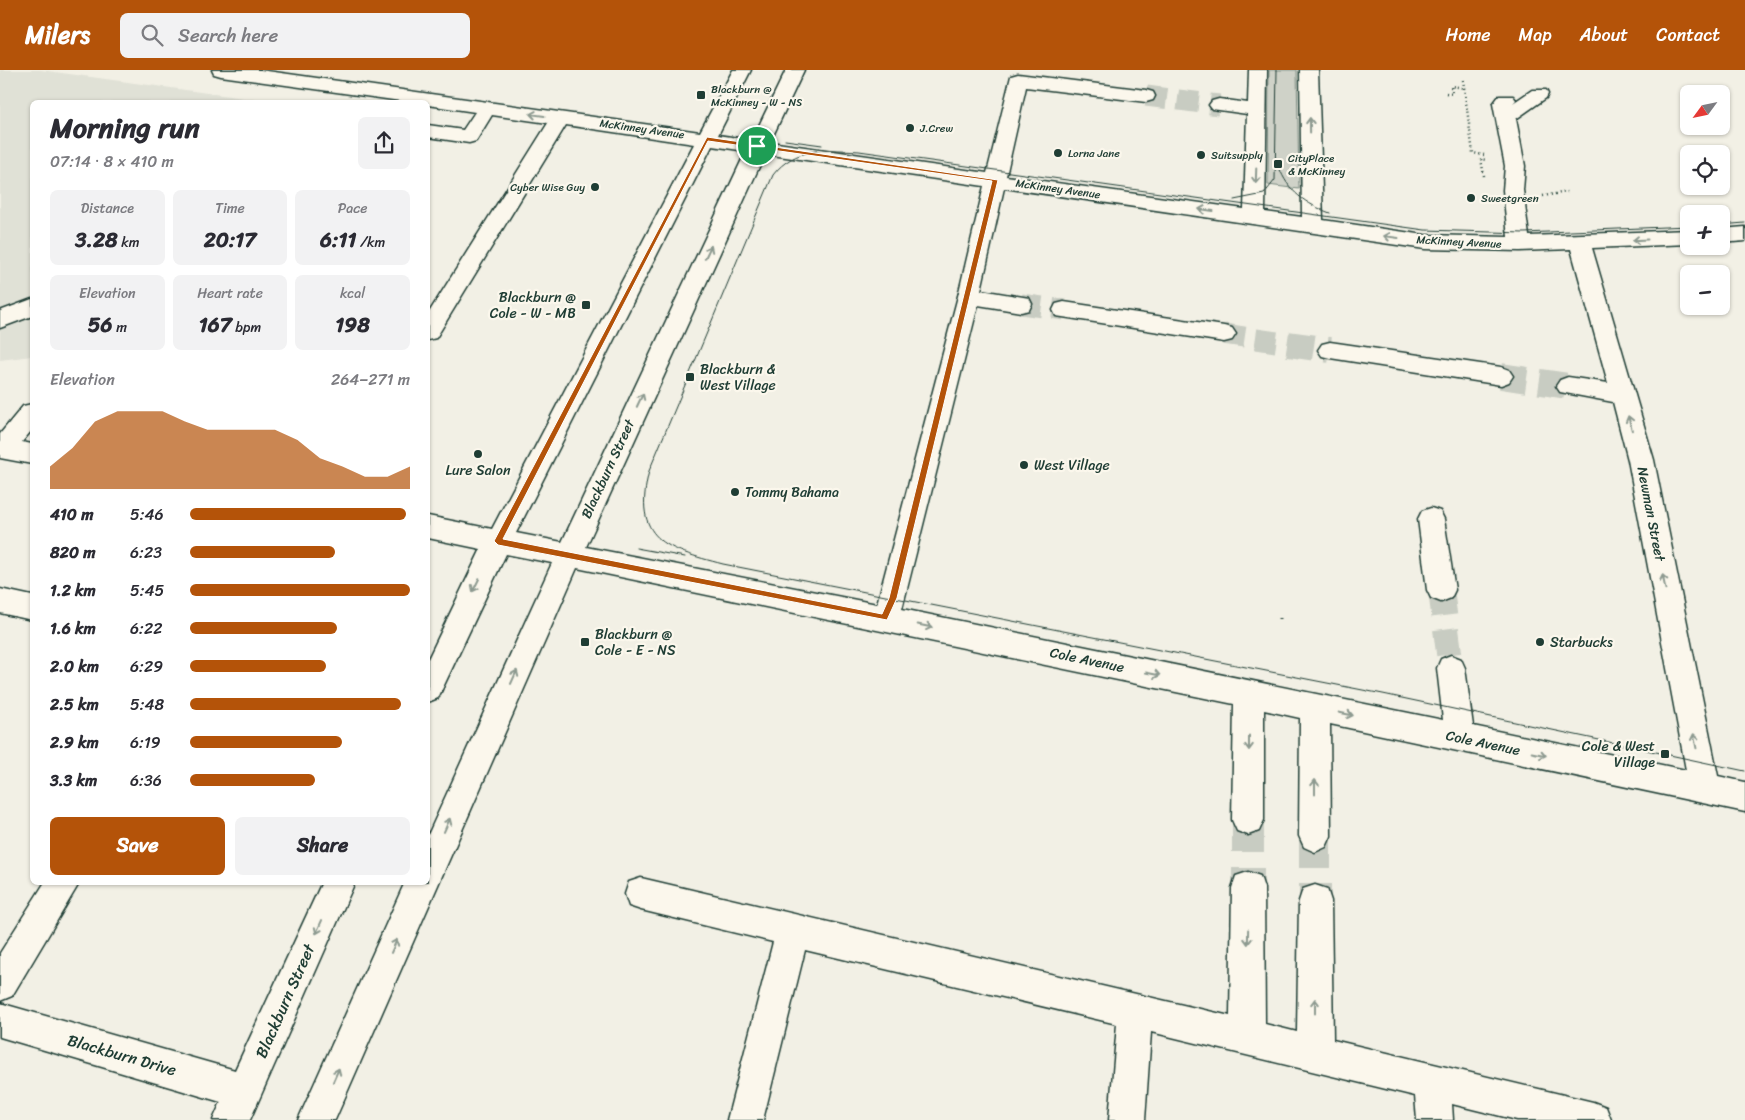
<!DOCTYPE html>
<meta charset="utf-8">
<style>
:root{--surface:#fff;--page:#f2f2f3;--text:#2b2b33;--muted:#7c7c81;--accent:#b45309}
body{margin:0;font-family:Sriracha,sans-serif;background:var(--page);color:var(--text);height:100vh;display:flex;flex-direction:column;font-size:19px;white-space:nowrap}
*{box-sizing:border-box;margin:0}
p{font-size:16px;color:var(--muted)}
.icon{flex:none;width:28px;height:28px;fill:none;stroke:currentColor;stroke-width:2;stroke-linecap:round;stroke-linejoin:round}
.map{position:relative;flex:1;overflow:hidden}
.details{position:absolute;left:30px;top:30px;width:400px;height:785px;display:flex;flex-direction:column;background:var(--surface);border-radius:8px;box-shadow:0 1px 4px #0004}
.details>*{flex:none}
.needle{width:32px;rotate:237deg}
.controls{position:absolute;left:1680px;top:15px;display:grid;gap:10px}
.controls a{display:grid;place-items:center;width:50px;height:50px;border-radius:8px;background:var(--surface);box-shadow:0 1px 4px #0004;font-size:25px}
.pin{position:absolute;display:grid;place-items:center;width:42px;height:42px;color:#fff;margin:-21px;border:2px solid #fff;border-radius:50%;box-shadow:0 1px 5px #0007}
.round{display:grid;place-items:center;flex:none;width:52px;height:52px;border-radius:8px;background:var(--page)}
.headline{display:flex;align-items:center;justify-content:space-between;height:85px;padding:0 20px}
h1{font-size:28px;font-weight:700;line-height:38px}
.metrics{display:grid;grid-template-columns:repeat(3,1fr);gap:8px;height:85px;padding:5px 20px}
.metrics div{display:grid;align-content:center;border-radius:8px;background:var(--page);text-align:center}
.metrics b{font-size:21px;font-weight:700}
.metrics small{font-size:14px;font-weight:400}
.metrics p{font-size:14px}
.chart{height:140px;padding:10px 20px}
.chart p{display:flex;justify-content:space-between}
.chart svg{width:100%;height:90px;margin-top:5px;fill:var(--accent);opacity:.7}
.primary-button{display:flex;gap:10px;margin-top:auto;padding:10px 20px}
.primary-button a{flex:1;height:58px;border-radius:8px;background:var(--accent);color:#fff;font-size:20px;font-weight:700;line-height:58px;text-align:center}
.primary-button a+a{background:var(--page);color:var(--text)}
ul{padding:0 20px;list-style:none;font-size:16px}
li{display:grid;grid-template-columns:80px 60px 1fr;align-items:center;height:38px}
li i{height:12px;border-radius:6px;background:var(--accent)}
header{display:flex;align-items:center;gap:30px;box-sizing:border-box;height:70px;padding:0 25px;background:var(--accent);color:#fff}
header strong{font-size:24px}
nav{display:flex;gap:28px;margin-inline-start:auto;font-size:18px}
.search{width:350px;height:45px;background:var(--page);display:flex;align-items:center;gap:12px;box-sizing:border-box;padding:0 18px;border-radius:8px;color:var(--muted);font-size:19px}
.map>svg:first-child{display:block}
.built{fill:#e0e1d6}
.green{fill:#cfd2c8;stroke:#77887e}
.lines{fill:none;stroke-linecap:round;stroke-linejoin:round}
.minor-tunnel-far2{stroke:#c8ccc2;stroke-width:21;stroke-dasharray:21 11;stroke-linecap:butt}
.minor-tunnel-far1{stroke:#c8ccc2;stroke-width:26;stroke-dasharray:26 13;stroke-linecap:butt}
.minor-tunnel{stroke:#c8ccc2;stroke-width:32;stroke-dasharray:32 16;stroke-linecap:butt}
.minor-casing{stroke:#1f3d34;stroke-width:3}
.path-far1{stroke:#1f3d34;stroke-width:2.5;stroke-dasharray:1 3;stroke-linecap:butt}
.path{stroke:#1f3d34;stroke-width:3;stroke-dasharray:1 4;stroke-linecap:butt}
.minor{fill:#fbf7ec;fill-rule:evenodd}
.tram{stroke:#1f3d34;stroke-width:1}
.oneway{stroke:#8d9a90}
.route{fill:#b45309;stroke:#fff;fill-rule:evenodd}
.poi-dot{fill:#1f3d34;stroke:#fbf7ec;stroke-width:2}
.labels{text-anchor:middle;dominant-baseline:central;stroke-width:4.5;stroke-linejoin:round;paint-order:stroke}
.far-poi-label{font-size:11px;fill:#1f3d34;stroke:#fbf7ec;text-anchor:start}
.far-street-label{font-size:11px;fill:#1f3d34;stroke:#fbf7ec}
.poi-label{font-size:14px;fill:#1f3d34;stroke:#fbf7ec;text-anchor:start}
.street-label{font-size:14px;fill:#1f3d34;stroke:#fbf7ec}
.near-street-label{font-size:16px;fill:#1f3d34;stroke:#fbf7ec}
</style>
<header>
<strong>Milers</strong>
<div class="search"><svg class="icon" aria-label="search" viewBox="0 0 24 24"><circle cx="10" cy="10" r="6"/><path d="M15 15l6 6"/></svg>Search here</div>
<nav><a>Home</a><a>Map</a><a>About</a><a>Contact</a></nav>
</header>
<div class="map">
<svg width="1745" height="1050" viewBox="0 0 1745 1050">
<rect width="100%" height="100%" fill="#f2f0e5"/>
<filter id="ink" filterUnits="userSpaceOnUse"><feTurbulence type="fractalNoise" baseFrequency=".02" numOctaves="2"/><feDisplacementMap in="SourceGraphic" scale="10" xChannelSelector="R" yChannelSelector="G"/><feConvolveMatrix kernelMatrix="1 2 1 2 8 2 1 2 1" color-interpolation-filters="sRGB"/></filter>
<g filter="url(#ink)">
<path class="built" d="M0,0H40L272,32H32V286L0,290Z"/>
<path class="green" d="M1269,0H1297L1299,119L1268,115Z"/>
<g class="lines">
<g class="minor-tunnel-far2">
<path d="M1146,26L1219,35"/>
<path d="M1021,234L1064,240"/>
<path d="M1224,264L1296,275"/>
</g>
<g class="minor-tunnel-far1">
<path d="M1288,274L1330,280"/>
<path d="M1501,306L1568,316"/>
<path d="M1441,520L1451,598"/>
</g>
<g class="minor-tunnel">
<path d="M1248,750V818"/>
<path d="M1315,766V831"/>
</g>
<defs>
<g id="minor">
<path d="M212,0H260L700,62L733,0H751L718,65L752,70L786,0H804L770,72L987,103L1011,6L1018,4L1146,20L1153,22L1155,26L1153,30L1146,32L1026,17L1006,106L1244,139L1247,44L1212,39L1209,35L1212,31L1219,29L1248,33L1249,0H1267L1265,142L1302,147L1300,0H1318L1323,150L1425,165L1508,167L1503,120L1505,96L1493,34L1499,26H1513L1516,30L1513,33L1532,20H1546L1548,24L1546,28L1516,49L1525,96L1523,120L1529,166L1689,160V174L1592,178L1654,390L1718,706L1745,712V742L1330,654L1331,766L1326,777L1315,782L1304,777L1299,766L1300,648L1264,640V750L1259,761L1248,765L1237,761L1232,750L1234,634L577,498L335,1050H298L405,812H428V765L552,493L506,484L438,628L428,632V589L481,479L428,468V446L492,459L694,74L566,55L436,268L428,270V244L548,53L492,45L476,71L469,73L428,67V55L463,60L475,42L428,35V32H408L221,6L214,4ZM712,76L746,81L562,472L516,463ZM765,84L984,116L958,226L877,534L586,477ZM1004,118L1425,179L1520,181L1571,179L1608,313L1568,307L1560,310L1556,316L1560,322L1613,332L1628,390L1686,700L1473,656L1465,598L1461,589L1451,585L1441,589L1437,598L1443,650L902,539L978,235L1021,242L1029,240L1032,234L1029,228L981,220Z"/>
<path d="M1745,157V171L1721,173V159Z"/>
<path d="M32,229V246L0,258V241Z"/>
<path d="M1064,232L1224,256L1232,258L1236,264L1232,270L1224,272L1056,246L1053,240L1056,234Z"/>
<path d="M1330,272L1501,297L1509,300L1513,306L1509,312L1501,315L1330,288L1322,286L1318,280L1322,274Z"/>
<path d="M32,334V360L22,372L32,374V394L0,388V364L23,336Z"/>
<path d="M1431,438L1440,441L1444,449L1455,520L1451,528L1441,532L1431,528L1427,520L1418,449L1422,441Z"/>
<path d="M0,519L32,526V550L0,543Z"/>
<path d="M1248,802L1260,806L1264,818L1265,954L1297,962L1299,831L1303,819L1315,815L1327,819L1331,831L1333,970L1593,1032L1606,1037L1611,1050H1517L1452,1034L1453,1050H1417L1415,1026L1151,962L1145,1050H1109L1117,954L805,880L763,1050H727L773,872L641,840L629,836L625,824L629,812L641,808L1230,946L1232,818L1236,806Z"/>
<path d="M45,812H80L12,926L0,931V883Z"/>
<path d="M322,812H355L250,1050H213L221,1032L0,967V933L235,1000Z"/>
</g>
</defs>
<use href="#minor" class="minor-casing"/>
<g class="path-far1">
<path d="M1463,10L1473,83L1484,85"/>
<path d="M1446,23L1452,24L1451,16L1465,18"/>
<path d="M1484,106L1481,89L1486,90"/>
<path d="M1543,126L1567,122"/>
</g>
<path class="path" d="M1280,548V553"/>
<use href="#minor" class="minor"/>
<g class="tram">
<path d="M785,70L822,75"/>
<path d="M1279,97C1288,122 1306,134 1330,143"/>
<path d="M1234,130L1264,124L1275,110L1277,0"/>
<path d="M1721,155L1745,153"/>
<path d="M1689,156L1524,163L1425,160L859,81C827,79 794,77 773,105L649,401C632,469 665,479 723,494L1383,624L1745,701"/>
<path d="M636,478L685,487"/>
</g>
</g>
<defs><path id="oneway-shaft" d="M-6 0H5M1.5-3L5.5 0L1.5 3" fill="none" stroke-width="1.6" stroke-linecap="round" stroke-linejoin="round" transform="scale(1.25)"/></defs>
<g class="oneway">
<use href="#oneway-shaft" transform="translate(537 45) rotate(-172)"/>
<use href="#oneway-shaft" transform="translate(1310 55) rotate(-91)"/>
<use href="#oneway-shaft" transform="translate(1256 106) rotate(92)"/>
<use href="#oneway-shaft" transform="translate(1206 140) rotate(-172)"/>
<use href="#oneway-shaft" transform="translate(1391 167) rotate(-172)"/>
<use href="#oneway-shaft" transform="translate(1640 170) rotate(177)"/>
<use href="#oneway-shaft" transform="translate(708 182) rotate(-65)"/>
<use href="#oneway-shaft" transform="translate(640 330) rotate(-65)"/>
<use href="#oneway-shaft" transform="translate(1630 353) rotate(-105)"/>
<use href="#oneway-shaft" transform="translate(1664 512) rotate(-101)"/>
<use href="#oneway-shaft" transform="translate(476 515) rotate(116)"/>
<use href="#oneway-shaft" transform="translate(925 556) rotate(12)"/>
<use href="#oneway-shaft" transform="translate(1153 604) rotate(12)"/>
<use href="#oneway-shaft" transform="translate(514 607) rotate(-66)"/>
<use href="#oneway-shaft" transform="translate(1346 644) rotate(12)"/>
<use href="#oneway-shaft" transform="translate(1695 671) rotate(-101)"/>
<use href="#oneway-shaft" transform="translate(1249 673) rotate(90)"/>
<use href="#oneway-shaft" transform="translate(1539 684) rotate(12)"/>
<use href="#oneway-shaft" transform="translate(1315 717) rotate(-90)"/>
<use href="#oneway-shaft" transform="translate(447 755) rotate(-66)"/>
<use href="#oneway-shaft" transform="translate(319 857) rotate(114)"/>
<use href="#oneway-shaft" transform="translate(1248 867) rotate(91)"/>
<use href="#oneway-shaft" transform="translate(394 876) rotate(-66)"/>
<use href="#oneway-shaft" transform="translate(1315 936) rotate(-90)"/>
<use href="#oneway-shaft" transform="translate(336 1005) rotate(-66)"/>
</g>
</g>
<path class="route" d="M707,67L998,110L897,528L887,550L498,475L494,471ZM708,71L992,111L889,528L882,544L503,469Z"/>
<g class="poi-dot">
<rect x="696" y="20" width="10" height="10" rx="2.5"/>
<circle cx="910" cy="58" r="5"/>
<circle cx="1058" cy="83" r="5"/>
<circle cx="1201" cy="85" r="5"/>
<rect x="1273" y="89" width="10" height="10" rx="2.5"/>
<circle cx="595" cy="117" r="5"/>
<circle cx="1471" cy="128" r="5"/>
<rect x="581" y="230" width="10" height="10" rx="2.5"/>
<rect x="685" y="302" width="10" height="10" rx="2.5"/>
<circle cx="478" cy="384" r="5"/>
<circle cx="1024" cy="395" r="5"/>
<circle cx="735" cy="422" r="5"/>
<rect x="580" y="567" width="10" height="10" rx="2.5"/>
<circle cx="1540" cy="572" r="5"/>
<rect x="1660" y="679" width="10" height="10" rx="2.5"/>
</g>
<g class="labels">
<g class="far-poi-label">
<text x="711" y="19">Blackburn @<tspan x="711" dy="13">McKinney - W - NS</tspan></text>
<text x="920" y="58">J.Crew</text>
<text x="1068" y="83">Lorna Jane</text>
<text x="1211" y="85">Suitsupply</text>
<text x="1288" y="88">CityPlace<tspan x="1288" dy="13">&amp; McKinney</tspan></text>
<text x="585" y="117" text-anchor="end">Cyber Wise Guy</text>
<text x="1481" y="128">Sweetgreen</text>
</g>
<g class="far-street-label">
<text transform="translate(642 59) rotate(8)">McKinney Avenue</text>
<text transform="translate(1058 119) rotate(8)">McKinney Avenue</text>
<text transform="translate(1459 172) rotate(3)">McKinney Avenue</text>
</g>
<g class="poi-label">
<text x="576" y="227" text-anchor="end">Blackburn @<tspan x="576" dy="16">Cole - W - MB</tspan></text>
<text x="700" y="299">Blackburn &amp;<tspan x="700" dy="16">West Village</tspan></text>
<text x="1034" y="395">West Village</text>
<text x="478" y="400" text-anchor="middle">Lure Salon</text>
<text x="745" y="422">Tommy Bahama</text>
<text x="595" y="564">Blackburn @<tspan x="595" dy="16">Cole - E - NS</tspan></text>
<text x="1550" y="572">Starbucks</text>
<text x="1655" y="676" text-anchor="end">Cole &amp; West<tspan x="1655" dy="16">Village</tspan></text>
</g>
<g class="street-label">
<text transform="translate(608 399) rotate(-65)">Blackburn Street</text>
<text transform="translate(1651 444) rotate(79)">Newman Street</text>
<text transform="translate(1087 590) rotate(12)">Cole Avenue</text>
<text transform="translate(1483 673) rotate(12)">Cole Avenue</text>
</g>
<g class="near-street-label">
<text transform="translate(285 931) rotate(-66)">Blackburn Street</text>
<text transform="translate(122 985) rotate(16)">Blackburn Drive</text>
</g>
</g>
</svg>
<div class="controls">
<a><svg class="needle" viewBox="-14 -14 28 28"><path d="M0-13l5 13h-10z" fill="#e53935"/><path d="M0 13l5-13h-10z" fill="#7c7c81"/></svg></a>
<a><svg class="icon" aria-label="locate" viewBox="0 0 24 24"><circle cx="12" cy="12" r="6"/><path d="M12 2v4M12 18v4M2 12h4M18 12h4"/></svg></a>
<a>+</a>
<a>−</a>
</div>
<div class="pin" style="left:757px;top:76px;background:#1e9e55"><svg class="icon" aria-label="arrive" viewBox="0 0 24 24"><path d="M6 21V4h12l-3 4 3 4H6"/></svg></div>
<section class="details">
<div class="headline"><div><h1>Morning run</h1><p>07:14 · 8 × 410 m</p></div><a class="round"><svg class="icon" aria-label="share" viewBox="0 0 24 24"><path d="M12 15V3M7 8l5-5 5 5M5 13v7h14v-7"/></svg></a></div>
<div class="metrics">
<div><p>Distance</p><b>3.28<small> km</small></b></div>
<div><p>Time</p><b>20:17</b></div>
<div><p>Pace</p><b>6:11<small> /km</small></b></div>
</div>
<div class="metrics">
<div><p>Elevation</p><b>56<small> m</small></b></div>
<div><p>Heart rate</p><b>167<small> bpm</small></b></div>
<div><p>kcal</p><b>198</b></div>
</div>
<div class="chart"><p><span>Elevation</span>264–271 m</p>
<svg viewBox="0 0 160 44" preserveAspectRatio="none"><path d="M0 44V33L10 24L20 11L30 6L40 6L50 6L60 11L70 15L80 15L90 15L100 15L110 20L120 29L130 33L140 38L150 38L160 33V44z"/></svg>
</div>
<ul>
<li><b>410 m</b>5:46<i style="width:98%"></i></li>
<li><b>820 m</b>6:23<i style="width:66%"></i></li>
<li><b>1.2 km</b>5:45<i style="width:100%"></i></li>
<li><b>1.6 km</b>6:22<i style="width:67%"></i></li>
<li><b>2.0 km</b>6:29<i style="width:62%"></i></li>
<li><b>2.5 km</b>5:48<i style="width:96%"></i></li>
<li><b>2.9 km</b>6:19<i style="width:69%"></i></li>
<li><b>3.3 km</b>6:36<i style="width:57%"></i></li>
</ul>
<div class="primary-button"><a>Save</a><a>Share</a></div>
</section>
</div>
